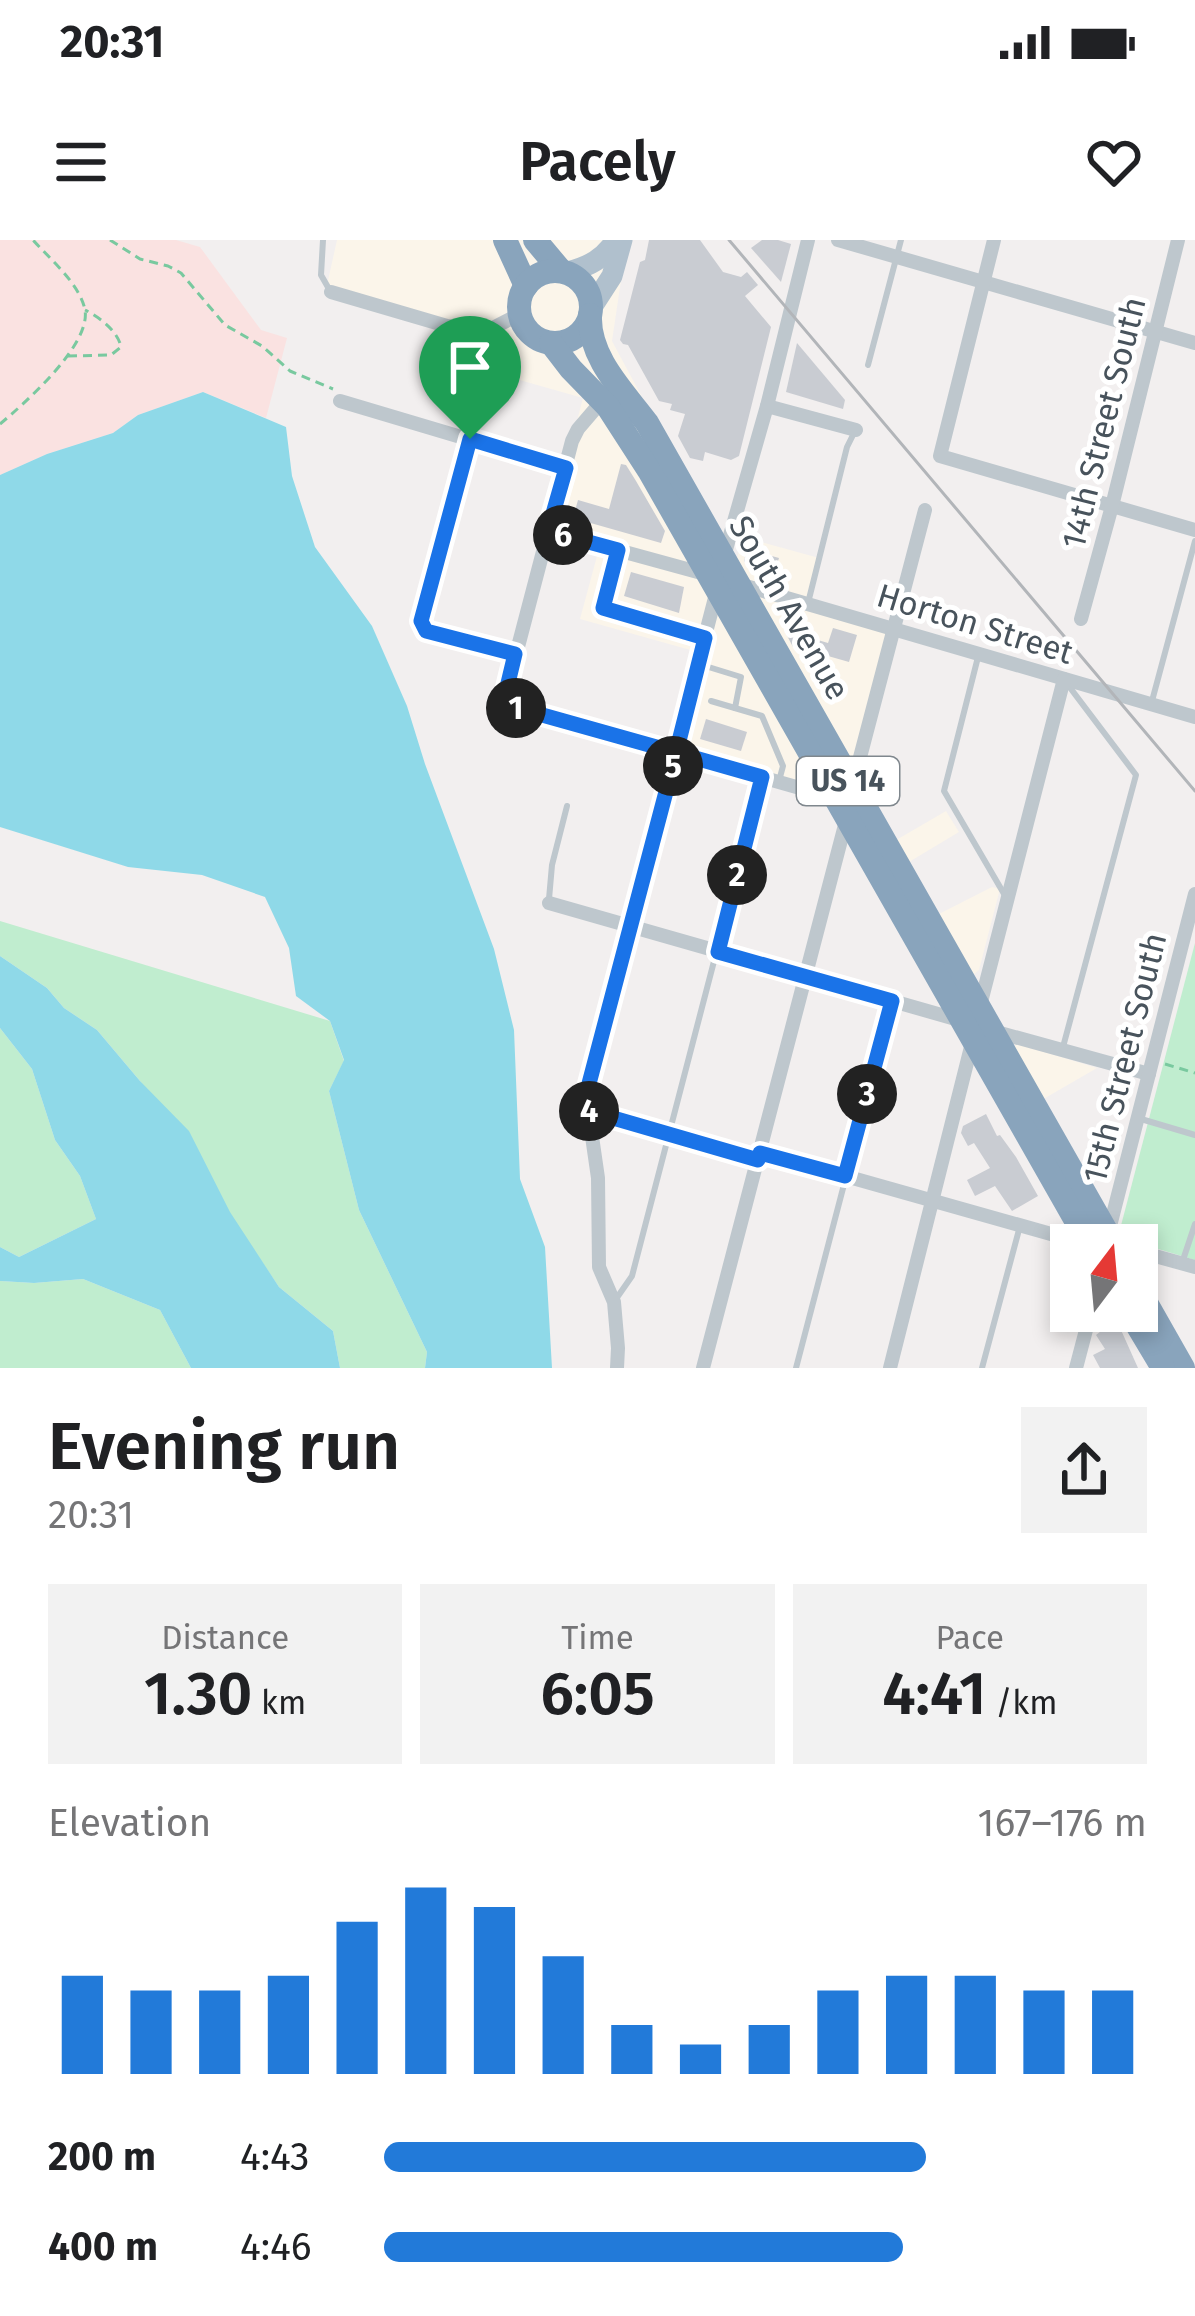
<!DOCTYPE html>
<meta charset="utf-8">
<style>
:root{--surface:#fff;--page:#f2f2f2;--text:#202124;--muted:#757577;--accent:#227ad9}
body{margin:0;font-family:"Fira Sans",sans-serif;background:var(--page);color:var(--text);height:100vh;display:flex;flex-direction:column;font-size:45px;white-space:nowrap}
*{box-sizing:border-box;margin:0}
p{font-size:39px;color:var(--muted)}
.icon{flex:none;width:66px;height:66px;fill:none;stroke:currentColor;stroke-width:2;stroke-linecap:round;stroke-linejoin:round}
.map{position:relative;height:1128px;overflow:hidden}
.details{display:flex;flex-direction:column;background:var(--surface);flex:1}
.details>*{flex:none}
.needle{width:78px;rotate:16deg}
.tools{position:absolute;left:1050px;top:984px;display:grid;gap:24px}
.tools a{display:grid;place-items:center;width:108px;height:108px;border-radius:0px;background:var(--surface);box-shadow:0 6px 18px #0003;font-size:60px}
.pin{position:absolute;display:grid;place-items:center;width:102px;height:102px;color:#fff;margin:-123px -51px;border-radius:50% 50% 50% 0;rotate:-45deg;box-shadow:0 0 12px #0007}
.pin .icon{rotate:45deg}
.km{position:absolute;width:60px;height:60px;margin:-30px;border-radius:50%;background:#222;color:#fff;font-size:33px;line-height:60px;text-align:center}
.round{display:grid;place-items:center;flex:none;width:126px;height:126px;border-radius:0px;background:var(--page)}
.summary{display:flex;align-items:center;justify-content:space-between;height:204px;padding:0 48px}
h1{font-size:66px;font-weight:600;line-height:90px}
.metrics{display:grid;grid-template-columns:repeat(3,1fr);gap:18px;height:204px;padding:12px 48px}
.metrics div{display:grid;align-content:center;border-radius:0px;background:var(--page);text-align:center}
.metrics b{font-size:60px;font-weight:600}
.metrics small{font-size:33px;font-weight:400}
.metrics p{font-size:33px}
.chart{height:336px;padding:24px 48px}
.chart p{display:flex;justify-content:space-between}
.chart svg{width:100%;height:216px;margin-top:12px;stroke:var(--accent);stroke-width:6}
ul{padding:0 48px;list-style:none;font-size:39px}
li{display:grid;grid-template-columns:192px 144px 1fr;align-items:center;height:90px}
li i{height:30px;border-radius:15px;background:var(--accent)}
.status{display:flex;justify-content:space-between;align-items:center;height:84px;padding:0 60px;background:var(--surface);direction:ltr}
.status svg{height:33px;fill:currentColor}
header{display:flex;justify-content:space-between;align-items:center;height:156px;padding:0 48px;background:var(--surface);font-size:54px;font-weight:600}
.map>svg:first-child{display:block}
.commercial{fill:#fbf5ea}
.medical{fill:#fae2e1}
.green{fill:#c0edcf}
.water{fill:#8fd9e8}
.building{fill:#c9ccd2}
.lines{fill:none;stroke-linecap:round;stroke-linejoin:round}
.path{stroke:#79c99f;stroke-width:3;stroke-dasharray:9 6;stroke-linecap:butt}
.lane{stroke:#bec7cd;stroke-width:6}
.street{stroke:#bec7cd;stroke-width:14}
.primary{stroke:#b0c0cd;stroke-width:21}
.highway{stroke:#89a4bc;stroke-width:24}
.rail{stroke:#b2b5b9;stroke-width:3}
.route-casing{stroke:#fff;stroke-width:24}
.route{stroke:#1a73e8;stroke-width:15}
.labels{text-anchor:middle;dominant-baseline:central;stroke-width:10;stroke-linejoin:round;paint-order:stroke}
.shield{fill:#fff;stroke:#7f878d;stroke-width:3}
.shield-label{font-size:30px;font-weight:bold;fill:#48535c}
.street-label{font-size:33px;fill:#48535c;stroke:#fff}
</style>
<div class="status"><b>20:31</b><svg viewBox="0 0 49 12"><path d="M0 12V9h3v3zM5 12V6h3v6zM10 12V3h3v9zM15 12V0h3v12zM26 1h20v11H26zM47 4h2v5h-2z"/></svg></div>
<header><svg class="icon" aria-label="menu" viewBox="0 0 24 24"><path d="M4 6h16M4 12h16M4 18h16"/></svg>Pacely<svg class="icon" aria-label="heart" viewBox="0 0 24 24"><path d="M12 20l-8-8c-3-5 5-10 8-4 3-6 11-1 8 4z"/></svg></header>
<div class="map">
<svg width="1195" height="1128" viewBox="0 0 1195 1128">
<rect width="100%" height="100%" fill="#f2efef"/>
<g class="commercial">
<path d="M337,0H627L612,101L712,288L735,325L743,297L819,318L809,363L894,388L848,562L676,513L701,413L580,379L600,305L548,291L583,158L488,131V90L325,54Z"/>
<path d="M946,571L959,592L904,625L891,603Z"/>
<path d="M992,647L1000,649L979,730L971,737L933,677Z"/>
<path d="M1018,804L1097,828L1040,861L1013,807Z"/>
</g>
<path class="medical" d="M0,0H176L200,7L261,90L287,98L266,178L203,152L138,175L113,193L47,214L0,235Z"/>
<g class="green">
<path d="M0,681L330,781L344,821L329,851L359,970L427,1112L425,1128H340L333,1091L279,1047L140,841L97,790L64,768L47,748L0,716Z"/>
<path d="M1195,703V1020L1118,997Z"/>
<path d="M0,788L32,829L55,900L80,936L96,979L19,1017L0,1007Z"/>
<path d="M83,1039L160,1070L191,1128H0V1041L34,1043Z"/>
</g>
<g class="water">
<path d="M203,152L286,187L292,236L315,307L372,386L407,466L425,524L494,709L514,790L520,939L545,1007L552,1128H425L427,1112L359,970L329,851L344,820L330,781L296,756L289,708L265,657L202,635L128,627L0,587V235L47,214L113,193L138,175Z"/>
<path d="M0,716L47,748L64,768L97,790L140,841L189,891L230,972L279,1047L333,1091L340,1128H191L160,1070L83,1039L34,1043L0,1041V1007L19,1017L96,979L80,936L55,900L32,829L0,788Z"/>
</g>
<g class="building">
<path d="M649,0H700L723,32L741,37L747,32L758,45L745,56L771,87L739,216L731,220L705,212L703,221L690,218L678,196L685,174L670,170L672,164L659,161L628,105L623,104L620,100L640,22L645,20Z"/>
<path d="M762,0H778L791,4L781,42L751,8Z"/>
<path d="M797,103L845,160L843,169L786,152Z"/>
<path d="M621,224L626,225L636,241L665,291L661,303L573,278L578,260L609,269Z"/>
<path d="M747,309L779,318L774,334L747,326L744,321Z"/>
<path d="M631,332L684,347L679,373L624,356Z"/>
<path d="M833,388L857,395L849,422L821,414L818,425L802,421L805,410L793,407L784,390L828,403Z"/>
<path d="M706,479L747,492L741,511L700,499Z"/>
<path d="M986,874L997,896L1000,895L1016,917L1038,956L1012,971L995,946L975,956L967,940L990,928L974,903L968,906L961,893L963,886Z"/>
<path d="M1111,1074L1121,1090L1138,1128H1100L1093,1115L1105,1109L1096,1095L1105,1088L1100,1080Z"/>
</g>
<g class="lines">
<g class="path">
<path d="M110,0L140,19L168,26L181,33L225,85L262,106L290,131L333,149"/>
<path d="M68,116L111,115L121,107C118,91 99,77 85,70"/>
<path d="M0,184C25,163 91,105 85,70C80,44 50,19 33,0"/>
<path d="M1165,824L1195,833"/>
</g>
<g class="lane">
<path d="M323,0L321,35L329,49"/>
<path d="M868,125L901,0"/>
<path d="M617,313L603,368L703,397"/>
<path d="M808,363L847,207L854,193"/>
<path d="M978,417L944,551L1007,659"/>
<path d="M702,425L741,437L735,468"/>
<path d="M711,461L762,476L783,526L779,541"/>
<path d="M1152,461L1195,301"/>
<path d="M549,659L552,625L567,566"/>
<path d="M1063,807L1136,535L1068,445"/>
<path d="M1141,879L1195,895"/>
<path d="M1183,1020L1195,984"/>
<path d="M616,1059L632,1036L762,537"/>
<path d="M796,1128L892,761"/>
<path d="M982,1128L1020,986"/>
</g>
<g class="street">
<path d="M838,0L1195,103"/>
<path d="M994,0L940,216L1195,290"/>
<path d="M331,52L447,86L489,90L520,74"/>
<path d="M489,90L488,131L421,381L426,391L515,414"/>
<path d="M340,161L565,228"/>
<path d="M602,161L578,189L572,201L503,464L835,558"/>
<path d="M767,166L856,190"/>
<path d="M548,291L705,334"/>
<path d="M723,320L767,166L808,0"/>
<path d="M739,344L1195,477"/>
<path d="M1081,379L1112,266L1178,0"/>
<path d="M853,544L925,270"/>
<path d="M549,663L959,780"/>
<path d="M980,766L1064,439"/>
<path d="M993,791L1149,834"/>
<path d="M589,871L758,920"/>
<path d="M760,912L1090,1005"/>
<path d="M1109,990L1195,654"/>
<path d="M1137,1011L1195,1027"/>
<path d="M617,1128L618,1108L614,1062L599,1027L598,938L586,855L717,350"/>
<path d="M703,1128L846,581"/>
<path d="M890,1128L973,799"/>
<path d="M1076,1128L1091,1071"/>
</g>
<g class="primary">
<path d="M568,32C590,26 603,19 616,0"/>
<path d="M592,67L612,36L622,0"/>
</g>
<g class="highway">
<path d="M505,0L526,46"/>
<path d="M535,0L561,31"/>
<circle cx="555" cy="67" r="36"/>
<path d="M590,75C588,117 623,151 647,183L1114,1005"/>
<path d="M551,103L571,129L608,167L650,232L1090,1005"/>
<path d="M1137,1047L1183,1128"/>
<path d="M1129,1071L1163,1128"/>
</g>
<path class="rail" d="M729,0L1195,551"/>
</g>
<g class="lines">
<defs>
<path id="route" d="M470,199L421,381L426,391L515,414L503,464L660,508L762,537L718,712L892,761L845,936L760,913L758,920L589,871L586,855L672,529L676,513L705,398L603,368L618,310L548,291L566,228L470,199"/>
</defs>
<use href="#route" class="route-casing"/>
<use href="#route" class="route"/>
</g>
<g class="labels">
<rect class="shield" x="797" y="517" width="102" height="48" rx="9"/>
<g class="shield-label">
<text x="848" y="541">US 14</text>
</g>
<g class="street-label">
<text transform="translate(1104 183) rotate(-76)">14th Street South</text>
<text transform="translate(789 368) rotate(60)">South Avenue</text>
<text transform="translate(975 384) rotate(17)">Horton Street</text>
<text transform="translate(1125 818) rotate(-76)">15th Street South</text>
</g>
</g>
</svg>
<div class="tools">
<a><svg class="needle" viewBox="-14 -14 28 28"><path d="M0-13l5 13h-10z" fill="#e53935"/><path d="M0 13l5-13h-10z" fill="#757577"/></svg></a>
</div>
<div class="pin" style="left:470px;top:199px;background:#1e9e55"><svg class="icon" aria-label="arrive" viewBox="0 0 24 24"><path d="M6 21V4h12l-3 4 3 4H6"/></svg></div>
<b class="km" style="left:516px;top:468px">1</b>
<b class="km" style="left:737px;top:635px">2</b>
<b class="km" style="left:867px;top:854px">3</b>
<b class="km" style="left:589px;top:871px">4</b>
<b class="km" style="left:673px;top:526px">5</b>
<b class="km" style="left:563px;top:295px">6</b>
</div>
<section class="details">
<div class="summary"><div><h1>Evening run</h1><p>20:31</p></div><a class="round"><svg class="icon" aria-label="share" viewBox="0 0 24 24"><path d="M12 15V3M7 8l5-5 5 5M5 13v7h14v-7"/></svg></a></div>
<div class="metrics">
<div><p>Distance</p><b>1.30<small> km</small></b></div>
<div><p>Time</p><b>6:05</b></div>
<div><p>Pace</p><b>4:41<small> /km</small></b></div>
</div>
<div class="chart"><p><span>Elevation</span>167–176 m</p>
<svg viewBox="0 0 160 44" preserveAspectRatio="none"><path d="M5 44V24M15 44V27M25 44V27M35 44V24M45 44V13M55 44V6M65 44V10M75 44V20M85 44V34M95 44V38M105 44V34M115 44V27M125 44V24M135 44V24M145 44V27M155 44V27"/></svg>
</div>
<ul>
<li><b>200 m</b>4:43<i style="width:71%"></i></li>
<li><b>400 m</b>4:46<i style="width:68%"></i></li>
</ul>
</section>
